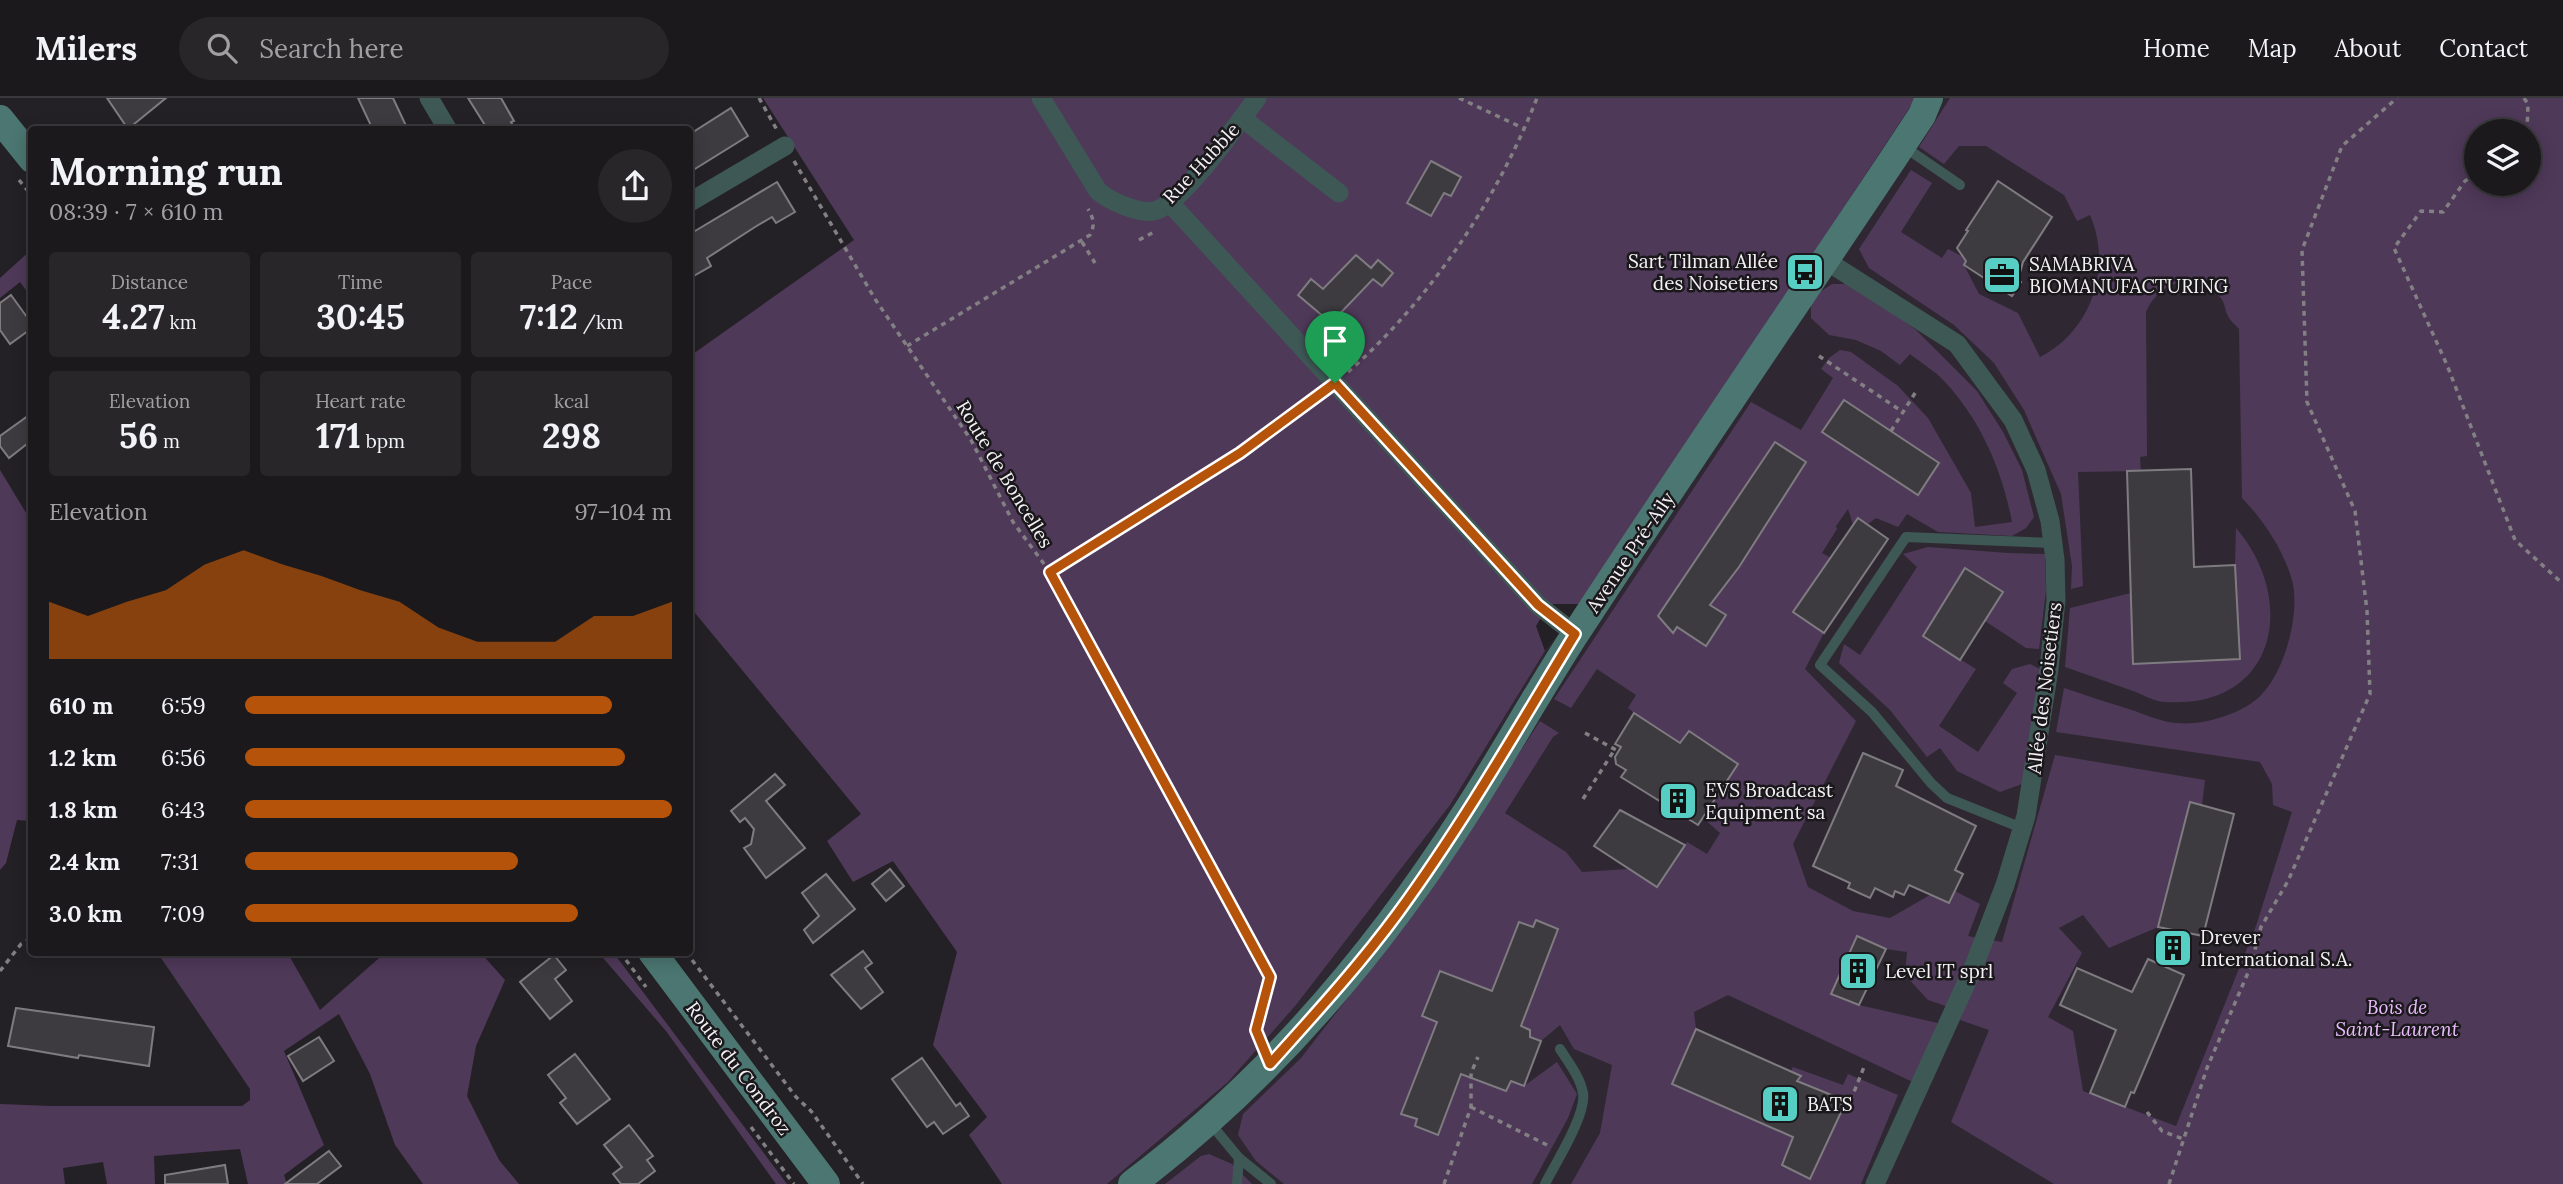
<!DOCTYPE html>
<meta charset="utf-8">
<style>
:root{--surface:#1b191c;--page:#282629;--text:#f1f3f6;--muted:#a0a0a3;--line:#39383b;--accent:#b45309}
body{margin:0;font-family:Lora,serif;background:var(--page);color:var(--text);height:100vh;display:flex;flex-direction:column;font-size:26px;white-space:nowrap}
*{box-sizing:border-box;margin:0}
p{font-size:23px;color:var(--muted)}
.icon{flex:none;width:38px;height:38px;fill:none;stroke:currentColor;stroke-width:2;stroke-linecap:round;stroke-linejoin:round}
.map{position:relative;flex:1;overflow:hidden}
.panel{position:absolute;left:28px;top:28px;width:665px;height:830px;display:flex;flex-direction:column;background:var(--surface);border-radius:7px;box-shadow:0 4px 18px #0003,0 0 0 2px var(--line)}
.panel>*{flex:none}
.buttons{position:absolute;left:2464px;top:21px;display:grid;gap:14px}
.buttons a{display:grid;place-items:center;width:77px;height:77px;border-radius:50%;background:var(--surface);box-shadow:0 4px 18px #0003,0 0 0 2px var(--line);font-size:35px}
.pin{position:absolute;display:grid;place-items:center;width:60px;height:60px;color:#fff;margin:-72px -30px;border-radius:50% 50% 50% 0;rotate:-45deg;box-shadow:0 0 7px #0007}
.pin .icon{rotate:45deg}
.round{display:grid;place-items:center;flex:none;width:74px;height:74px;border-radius:37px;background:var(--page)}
.head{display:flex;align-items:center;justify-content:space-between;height:119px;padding:0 21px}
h1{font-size:38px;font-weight:700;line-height:52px}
.figures{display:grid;grid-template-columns:repeat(3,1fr);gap:10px;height:119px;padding:7px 21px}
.figures div{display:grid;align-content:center;border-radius:7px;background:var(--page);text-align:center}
.figures b{font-size:35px;font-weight:700}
.figures small{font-size:19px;font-weight:400}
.figures p{font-size:19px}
.chart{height:196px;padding:14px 21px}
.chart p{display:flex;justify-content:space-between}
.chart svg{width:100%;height:126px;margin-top:7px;fill:var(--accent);opacity:.7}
ul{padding:0 21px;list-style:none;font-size:23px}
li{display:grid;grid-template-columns:112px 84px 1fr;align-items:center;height:52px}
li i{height:18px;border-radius:9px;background:var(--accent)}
header{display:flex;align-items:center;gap:42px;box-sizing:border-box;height:98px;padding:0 35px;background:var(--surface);border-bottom:2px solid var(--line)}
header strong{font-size:33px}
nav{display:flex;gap:38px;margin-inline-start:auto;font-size:24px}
.search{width:490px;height:63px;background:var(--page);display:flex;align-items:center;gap:18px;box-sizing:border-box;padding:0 24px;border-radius:38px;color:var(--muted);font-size:26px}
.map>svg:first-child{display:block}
.built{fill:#2f2832}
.green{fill:#4f3959;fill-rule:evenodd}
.building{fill:#3e3b40;stroke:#7f7c81;stroke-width:2}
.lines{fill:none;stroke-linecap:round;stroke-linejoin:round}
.path{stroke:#838084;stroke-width:3.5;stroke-dasharray:5 5;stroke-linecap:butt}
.lane{stroke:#3e5855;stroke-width:10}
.street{stroke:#3e5855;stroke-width:19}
.secondary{stroke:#4b7671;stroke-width:28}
.route-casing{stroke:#fff;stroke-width:14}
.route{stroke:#b45309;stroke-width:9}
.labels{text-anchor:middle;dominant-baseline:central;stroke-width:5;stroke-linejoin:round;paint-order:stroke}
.street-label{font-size:19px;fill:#f3f1f4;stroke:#1b181c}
.poi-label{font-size:19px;fill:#f3f1f4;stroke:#1b181c;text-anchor:start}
.park-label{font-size:19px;font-style:italic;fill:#e9bcfd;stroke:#1b181c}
</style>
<header>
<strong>Milers</strong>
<div class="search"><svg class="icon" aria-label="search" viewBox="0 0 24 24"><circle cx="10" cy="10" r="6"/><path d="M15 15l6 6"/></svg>Search here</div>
<nav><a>Home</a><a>Map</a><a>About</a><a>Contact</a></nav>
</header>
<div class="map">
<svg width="2563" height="1086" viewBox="0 0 2563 1086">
<rect width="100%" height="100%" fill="#242126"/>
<path class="built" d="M1916,0H2398L2370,596L2160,1086H1107L1228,984L1296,907L1450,707L1545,553L1582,506Z"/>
<g class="green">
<path d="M763,0H1916L1582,506H1549L1536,528L1545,553L1450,707L1296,907L1228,984L1107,1086H1002L969,1037L987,1019L933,947L957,854L893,763L853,784L827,743L861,716L690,509V258L854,142Z"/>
<path d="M1950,0H2563V1086H2054L1951,1024L1989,932L1960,922L1963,914L1928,902L1905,877L1907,854L1886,851L1857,838L1831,896L1859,907L1942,926L1915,985L1728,897L1694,914L1696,931L1673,985L1798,1028L1782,1067L1810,1081L1840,1013L1843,1011L1840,1003L1797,983L1801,978L1791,973L1793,969L1843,987L1848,976L1898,997L1861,1086H1571L1600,1035L1612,967L1574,951L1560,927L1541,943L1530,939V932L1514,925L1525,918L1558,832L1536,822L1533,829L1519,824L1486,911L1439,874L1423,918L1444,926L1430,940L1402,1015L1417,1021L1415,1028L1438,1037L1463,973L1506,993L1511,983L1524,988L1557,964L1577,996L1568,1020L1532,1086H1284L1256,1063L1238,1037L1243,1016L1301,960L1424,802L1540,623L1559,635L1553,639L1505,715L1566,754L1582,774L1628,771L1657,789L1687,744L1707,756L1720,735L1703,720L1738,666L1689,633L1677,648L1628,610L1636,597L1597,571L1571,610L1554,601L1751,304L1801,332L1833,280L1821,271L1829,260L1840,252L1851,254L1898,288L1928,320L1971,395L1975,429L2012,424C2002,372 1981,322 1944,283C1935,273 1921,265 1910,256L1900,267L1881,253L1856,242L1829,237L1811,220V206L1820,194L1832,186H1852L1915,231L1977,293L2003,334L2022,372L2034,419L2026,430L2012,438L1938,434L1907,416L1898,429L1876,420L1868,426L1858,420L1853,427L1848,411L1836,428L1837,431L1822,455L1831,460L1794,514L1824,535L1805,571L1856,623L1793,746L1808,789L1853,813L1890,820L1930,797L1949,805L1955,793L1980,806L1968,838L2002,844L2055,657L2205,682L2202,707L2190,704L2158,829L2109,850L2083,817L2059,830L2082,855L2048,919L2073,933L2083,993L2176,1028L2256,828L2292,714L2273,707L2272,686L2260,664L2056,634L2064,590C2088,598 2112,606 2135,613C2148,618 2163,624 2176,625C2201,628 2238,617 2257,601C2284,578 2301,516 2292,482C2283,451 2264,423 2242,400L2239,231C2236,227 2230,223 2228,218C2224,211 2226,205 2219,198C2194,173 2159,183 2146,214L2147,358L2140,359L2141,373L2078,374L2083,488L2071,491L2072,468L2061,396L2024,312L1994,265L1954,227L1869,170L1859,151L1911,72L1932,85L1901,134L1942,160L1948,151L1967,161L1964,167L1979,196L2018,215L2040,259C2091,233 2113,170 2090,117L2077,123L2064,97L1986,48H1959L1944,66L1919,49ZM2476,33H2529V86H2476ZM1844,302L1939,365L1918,397L1823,334ZM1775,344L1806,364L1738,469L1710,507L1705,547L1677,529L1672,535L1659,517Z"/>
<path d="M31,152V199L20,184L0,200V180Z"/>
<path d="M0,372L31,423V723L17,722L6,765L0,772Z"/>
<path d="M2236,430C2298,502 2277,611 2166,604C2156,604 2145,598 2136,594C2112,586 2089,577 2065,569L2070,510L2131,495L2134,566L2239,561L2235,467Z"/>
<path d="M1928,449L2008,455L2045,456L2046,493L2039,551L2026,550L1985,523L2003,494L1966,470L1923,538L1976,571L1939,628L1978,654L2017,595L2003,585L2012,571L2030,566L2044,573L2022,686L2000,694L1957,673L1940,650L1927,659L1890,612L1839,565L1844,546L1860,557L1917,469L1903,456Z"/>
<path d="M157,854H287L320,912L386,854H480L505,882L476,948L467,998L499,1062L519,1086H423L395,1047L370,976L339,916L284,953L324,1047L284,1077L287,1086H248L240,1051L154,1058L155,1086H107L103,1064L63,1070L65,1086H0V1006L51,1008H242L250,1002V991Z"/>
<path d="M598,854H613L787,1086H776L666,933Z"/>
<path d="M1209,1056L1232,1066L1252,1086H1165L1201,1058Z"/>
</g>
<g class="building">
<path d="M107,0H166L128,31Z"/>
<path d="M358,0H393L408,32H373Z"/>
<path d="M468,0H501L514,23L511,24L515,32H488Z"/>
<path d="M731,10L748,38L690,74V36Z"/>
<path d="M1431,63L1461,79L1451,98L1444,95L1431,118L1407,105Z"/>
<path d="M1998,83L2052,119L2023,164L2018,182L2021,184L2012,198L1964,167L1966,163L1957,150L1968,133L1966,132Z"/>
<path d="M777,84L795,114L776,125L772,119L755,129L707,160L711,168L690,180V136Z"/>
<path d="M1356,157L1371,170L1378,162L1393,175L1382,188L1373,181L1331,225L1298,197L1311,181L1323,191Z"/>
<path d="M11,197L32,226V230L10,246L0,232V205Z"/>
<path d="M1844,302L1939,365L1918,397L1822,334Z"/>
<path d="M32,315V342L9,360L0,348V338Z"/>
<path d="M1775,344L1806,364L1739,469L1710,507L1726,517L1706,548L1677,529L1673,535L1658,518Z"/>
<path d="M2191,371L2194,469L2235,467L2240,561L2133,566L2127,373Z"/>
<path d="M1858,420L1888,441L1824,535L1793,514Z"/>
<path d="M1965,470L2003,494L1960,562L1923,538Z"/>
<path d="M1634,615L1680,645L1689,633L1738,666L1698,727L1621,679L1626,672L1616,666L1615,659L1621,649L1615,646Z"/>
<path d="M1863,655L1903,672L1896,688L1976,728L1955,772L1963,776L1949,805L1909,787L1904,797L1895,793L1893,799L1875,790L1870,800L1848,790L1850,785L1813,768Z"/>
<path d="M775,676L785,687L766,703L805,750L766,780L744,750L751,746L754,731L745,720L740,724L731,713Z"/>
<path d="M2190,704L2234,716L2203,838L2158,829Z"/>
<path d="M1620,712L1685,747L1657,789L1594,748Z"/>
<path d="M890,771L904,788L886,803L872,786Z"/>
<path d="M826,776L855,811L813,845L804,832L819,818L802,795Z"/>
<path d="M1536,822L1558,831L1521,928L1530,932V939L1541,943L1524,988L1511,983L1506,993L1461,976L1438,1037L1415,1028L1417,1021L1401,1016L1437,924L1422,918L1440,873L1492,893L1519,824L1533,829Z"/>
<path d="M1857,838L1886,851L1859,907L1831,896Z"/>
<path d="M863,853L872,865L865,870L883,894L861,911L831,877Z"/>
<path d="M554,857L566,872L555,881L572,903L550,921L520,884Z"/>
<path d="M2148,861L2184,877L2134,995L2131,994L2125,1009L2090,995L2116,932L2060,907L2077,870L2132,894Z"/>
<path d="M16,910L154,929L149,968L79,957L78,960L8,948Z"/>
<path d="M1696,931L1801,978L1797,983L1839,1000L1843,1010L1810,1081L1782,1067L1793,1039L1672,986Z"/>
<path d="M319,939L334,963L303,983L288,958Z"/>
<path d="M575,956L610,1001L577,1026L560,1005L566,1000L548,977Z"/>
<path d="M922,960L956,1008L960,1005L969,1018L943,1036L934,1024L927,1029L892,981Z"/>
<path d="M629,1027L653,1058L647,1062L655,1073L638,1086H621L613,1076L622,1069L604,1047Z"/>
<path d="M329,1053L341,1068L317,1086H285Z"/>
<path d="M225,1067L228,1086H165V1077Z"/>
</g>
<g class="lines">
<g class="path">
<path d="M759,0L777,32"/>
<path d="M1459,0L1523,30"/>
<path d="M2524,0L2528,6L2527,33"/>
<path d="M794,63L875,201L971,342L1013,424L1050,474L1270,879L1256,932L1260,941"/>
<path d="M2476,76L2465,83L2443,114L2421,113L2394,150L2447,267L2515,442L2563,486"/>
<path d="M19,82L32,98"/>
<path d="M1139,142L1156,133"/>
<path d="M1082,144L1095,165"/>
<path d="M907,248L1090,137C1095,127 1094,121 1088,111"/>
<path d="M1819,258L1903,314"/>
<path d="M1348,274C1430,202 1497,102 1537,0"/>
<path d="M1891,333L1917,292"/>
<path d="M1050,474L1240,355L1320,296"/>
<path d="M1585,635L1618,653"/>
<path d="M1583,701L1615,651"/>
<path d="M620,854L646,889"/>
<path d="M686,854L796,999L811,1013L863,1086"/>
<path d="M0,873L21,846L32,840"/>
<path d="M1842,1007L1850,1004L1864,969"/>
<path d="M1471,1009L1551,1049"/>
<path d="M2147,1014L2162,1033L2183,1041"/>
<path d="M751,1029L794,1086"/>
<path d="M1444,1086L1471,1009V975L1478,959"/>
<path d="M2169,1086L2207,970L2250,870L2261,829L2288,783L2370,596L2367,513L2355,413L2307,304L2302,152L2342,48L2397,0"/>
</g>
<g class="lane">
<path d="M1903,48L1960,87"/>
<path d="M2022,730L1947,700L1931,685L1872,614L1820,567L1906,439L2053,445"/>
<path d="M1210,1025L1239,1060L1271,1086"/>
<path d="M1237,1086L1239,1060"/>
<path d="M1545,1086C1555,1066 1587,1016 1583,995C1580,979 1569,965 1560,951"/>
</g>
<g class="street">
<path d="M429,0L448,32"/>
<path d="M1041,0L1098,93C1109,103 1139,116 1154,113C1180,108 1240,23 1257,0"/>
<path d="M1242,20L1339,95"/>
<path d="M690,104L785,48"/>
<path d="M1170,105L1538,507L1575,536"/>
<path d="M1825,162L1957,246L2013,322L2036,372L2050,423L2055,462L2056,502L2049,571L2026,718L2005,787L1974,868L1875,1086"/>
</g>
<g class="secondary">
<path d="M0,21L32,61"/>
<path d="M652,854L826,1086"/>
<path d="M1132,1086C1267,984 1379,853 1469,710C1506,652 1539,592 1576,535C1679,377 1786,221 1891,64L1922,17L1929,0"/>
</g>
</g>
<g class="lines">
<defs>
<path id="route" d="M1335,285L1538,507L1575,536C1518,630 1463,726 1398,815C1359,868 1314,917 1270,966L1256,932L1270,879L1050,474L1240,355Z"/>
</defs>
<use href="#route" class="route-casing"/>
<use href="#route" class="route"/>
</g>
<defs>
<symbol id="bus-square" viewBox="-11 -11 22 22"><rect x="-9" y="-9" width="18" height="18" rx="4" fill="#56cec3" stroke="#1b181c"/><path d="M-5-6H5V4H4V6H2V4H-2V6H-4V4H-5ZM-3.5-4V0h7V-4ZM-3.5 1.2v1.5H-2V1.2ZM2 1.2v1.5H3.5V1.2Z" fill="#111"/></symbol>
<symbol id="office-square" viewBox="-11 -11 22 22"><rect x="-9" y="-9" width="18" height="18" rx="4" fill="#56cec3" stroke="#1b181c"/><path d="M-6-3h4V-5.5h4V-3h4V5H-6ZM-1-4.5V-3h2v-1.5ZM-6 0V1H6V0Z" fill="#111"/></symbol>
<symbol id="building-square" viewBox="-11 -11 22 22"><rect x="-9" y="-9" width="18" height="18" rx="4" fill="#56cec3" stroke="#1b181c"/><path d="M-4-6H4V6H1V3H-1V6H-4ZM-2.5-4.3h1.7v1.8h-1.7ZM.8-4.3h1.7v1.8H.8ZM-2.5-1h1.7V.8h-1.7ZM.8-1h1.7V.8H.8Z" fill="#111"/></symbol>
</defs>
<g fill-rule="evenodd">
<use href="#bus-square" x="1783" y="152" width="44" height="44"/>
<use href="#office-square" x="1980" y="155" width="44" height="44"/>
<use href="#building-square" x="1656" y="681" width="44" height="44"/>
<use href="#building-square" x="2151" y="828" width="44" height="44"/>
<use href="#building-square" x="1836" y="851" width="44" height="44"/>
<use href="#building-square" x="1758" y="984" width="44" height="44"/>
</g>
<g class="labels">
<g class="street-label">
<text transform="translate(1201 65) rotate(-47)">Rue Hubble</text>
<text transform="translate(1005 376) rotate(59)">Route de Boncelles</text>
<text transform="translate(1630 454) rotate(-56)">Avenue Pré-Aily</text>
<text transform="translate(2044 590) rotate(-83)">Allée des Noisetiers</text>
<text transform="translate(739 970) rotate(53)">Route du Condroz</text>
</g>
<g class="poi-label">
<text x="1778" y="163" text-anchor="end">Sart Tilman Allée<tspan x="1778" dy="22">des Noisetiers</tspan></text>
<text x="2029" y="166">SAMABRIVA<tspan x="2029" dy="22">BIOMANUFACTURING</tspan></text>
<text x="1705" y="692">EVS Broadcast<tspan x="1705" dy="22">Equipment sa</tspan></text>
<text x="2200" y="839">Drever<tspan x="2200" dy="22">International S.A.</tspan></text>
<text x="1885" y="873">Level IT sprl</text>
<text x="1807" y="1006">BATS</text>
</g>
<g class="park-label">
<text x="2397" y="909">Bois de<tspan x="2397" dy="22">Saint-Laurent</tspan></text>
</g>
</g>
</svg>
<div class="buttons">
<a><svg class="icon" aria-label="layers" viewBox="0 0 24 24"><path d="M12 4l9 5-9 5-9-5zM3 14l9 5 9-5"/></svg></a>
</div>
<div class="pin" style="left:1335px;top:285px;background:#1e9e55"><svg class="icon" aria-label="arrive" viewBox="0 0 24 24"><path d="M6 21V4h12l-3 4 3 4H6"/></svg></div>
<section class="panel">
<div class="head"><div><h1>Morning run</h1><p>08:39 · 7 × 610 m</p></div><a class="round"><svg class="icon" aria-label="share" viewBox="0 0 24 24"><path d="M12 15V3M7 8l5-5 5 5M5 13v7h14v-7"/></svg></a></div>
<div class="figures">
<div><p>Distance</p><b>4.27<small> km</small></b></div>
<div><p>Time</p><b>30:45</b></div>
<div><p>Pace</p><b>7:12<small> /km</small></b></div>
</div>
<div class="figures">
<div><p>Elevation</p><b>56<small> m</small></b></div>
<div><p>Heart rate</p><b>171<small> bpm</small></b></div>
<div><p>kcal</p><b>298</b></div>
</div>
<div class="chart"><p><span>Elevation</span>97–104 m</p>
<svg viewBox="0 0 160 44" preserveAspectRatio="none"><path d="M0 44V24L10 29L20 24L30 20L40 11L50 6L60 11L70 15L80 20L90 24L100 33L110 38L120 38L130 38L140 29L150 29L160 24V44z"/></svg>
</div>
<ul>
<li><b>610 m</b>6:59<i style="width:86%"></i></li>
<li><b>1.2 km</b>6:56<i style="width:89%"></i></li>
<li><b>1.8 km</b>6:43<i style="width:100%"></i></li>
<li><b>2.4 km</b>7:31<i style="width:64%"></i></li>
<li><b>3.0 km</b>7:09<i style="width:78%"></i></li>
</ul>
</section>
</div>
